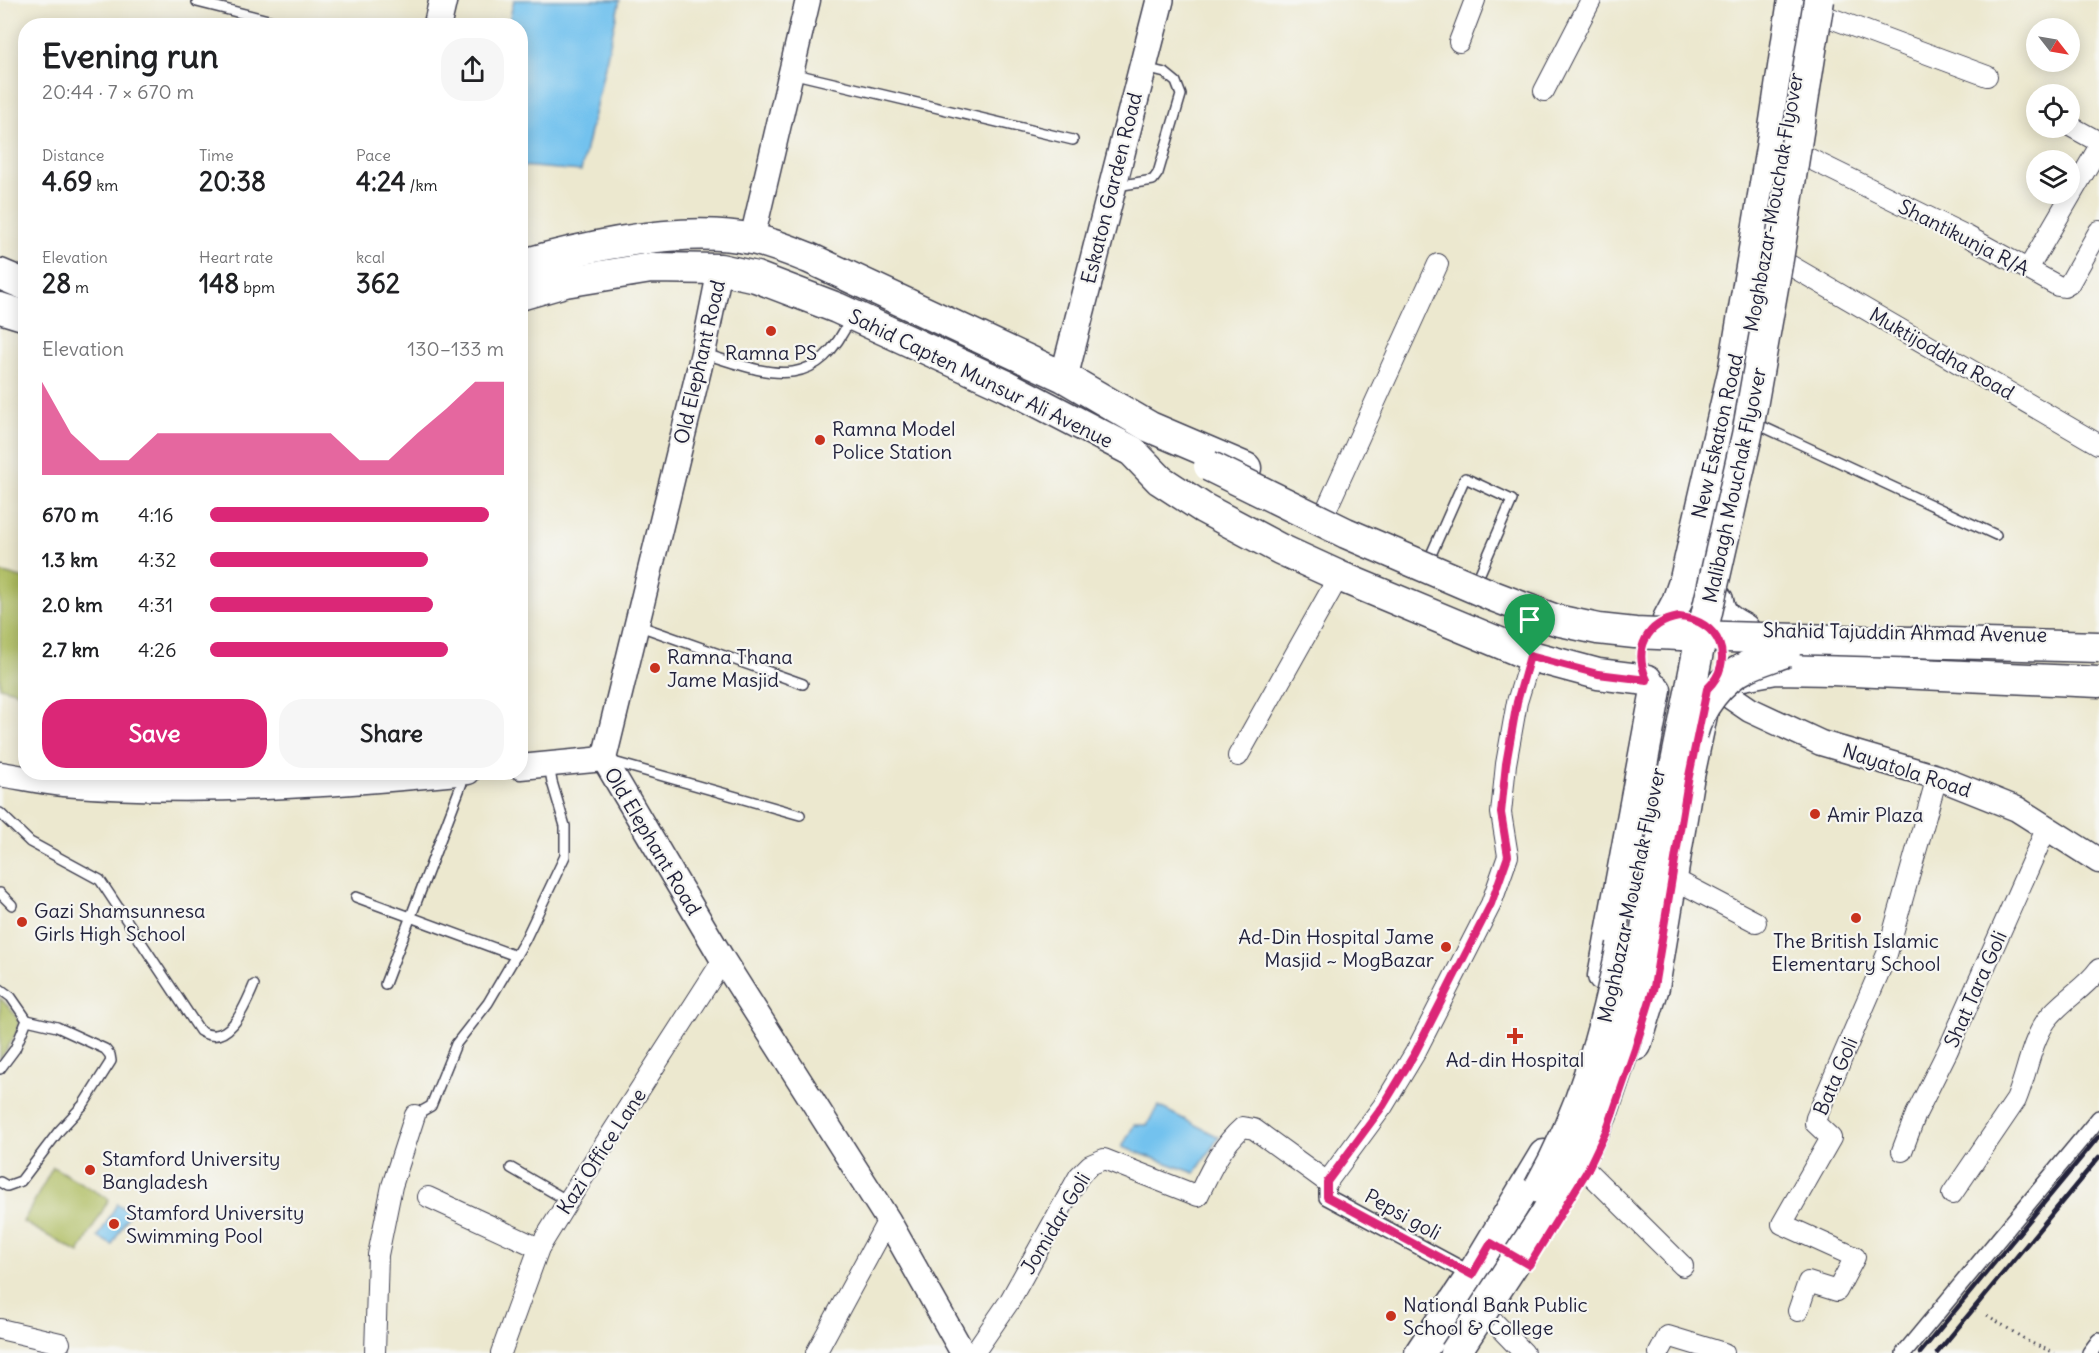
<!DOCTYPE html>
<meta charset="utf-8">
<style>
:root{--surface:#fff;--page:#f6f6f6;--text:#202124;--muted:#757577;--accent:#db2777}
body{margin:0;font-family:Delius,sans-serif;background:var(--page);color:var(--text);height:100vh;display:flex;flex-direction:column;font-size:22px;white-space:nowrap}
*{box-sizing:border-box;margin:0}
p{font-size:20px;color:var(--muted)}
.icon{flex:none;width:33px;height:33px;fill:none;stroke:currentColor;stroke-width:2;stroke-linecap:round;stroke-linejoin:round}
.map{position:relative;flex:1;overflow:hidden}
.drawer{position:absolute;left:18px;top:18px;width:510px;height:762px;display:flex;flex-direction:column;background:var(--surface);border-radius:24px;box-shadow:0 3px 15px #0003}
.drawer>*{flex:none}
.needle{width:39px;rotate:121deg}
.tools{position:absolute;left:2026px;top:18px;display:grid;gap:12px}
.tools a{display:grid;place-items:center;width:54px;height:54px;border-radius:50%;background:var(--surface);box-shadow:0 3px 15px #0003;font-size:30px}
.pin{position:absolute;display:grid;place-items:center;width:51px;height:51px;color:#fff;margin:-62px -26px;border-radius:50% 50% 50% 0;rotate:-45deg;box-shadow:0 0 6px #0007}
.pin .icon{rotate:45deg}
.round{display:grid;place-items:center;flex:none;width:63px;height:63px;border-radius:24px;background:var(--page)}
.overview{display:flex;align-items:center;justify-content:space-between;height:102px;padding:0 24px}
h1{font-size:33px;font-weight:800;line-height:45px}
.stats{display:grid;grid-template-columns:repeat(3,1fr);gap:9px;height:102px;padding:6px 24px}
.stats div{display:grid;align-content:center}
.stats b{font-size:26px;font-weight:800}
.stats small{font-size:16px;font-weight:400}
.stats p{font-size:16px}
.chart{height:168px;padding:12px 24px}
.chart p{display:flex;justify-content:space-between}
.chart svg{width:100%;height:108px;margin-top:6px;fill:var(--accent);opacity:.7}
.button{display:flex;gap:12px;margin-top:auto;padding:12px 24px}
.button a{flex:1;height:69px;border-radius:24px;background:var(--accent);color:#fff;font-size:24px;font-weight:800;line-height:69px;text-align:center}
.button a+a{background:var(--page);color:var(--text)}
ul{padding:0 24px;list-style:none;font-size:20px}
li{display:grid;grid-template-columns:96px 72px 1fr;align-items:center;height:45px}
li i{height:15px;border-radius:8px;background:var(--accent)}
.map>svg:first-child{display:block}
.green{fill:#adbc5e;stroke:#686f4c;stroke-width:1.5}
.water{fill:#73c2ee;stroke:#4a7294;stroke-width:1.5}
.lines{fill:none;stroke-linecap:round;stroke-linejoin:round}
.service-casing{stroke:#404051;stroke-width:12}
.pedestrian-casing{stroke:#404051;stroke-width:18}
.minor-casing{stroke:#404051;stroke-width:22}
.tertiary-casing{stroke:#404051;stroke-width:27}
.secondary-casing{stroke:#404051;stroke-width:30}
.primary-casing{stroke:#404051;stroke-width:33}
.path{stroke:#404051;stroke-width:3;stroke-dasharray:1.5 4.5;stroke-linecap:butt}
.service{stroke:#fff;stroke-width:9}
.pedestrian{stroke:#fff;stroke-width:15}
.minor{stroke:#fff;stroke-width:20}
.tertiary{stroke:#fff;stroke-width:24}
.secondary{stroke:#fff;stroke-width:27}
.primary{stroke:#fff;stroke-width:30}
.rail{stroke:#22223b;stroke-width:4.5}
.primary-bridge-casing{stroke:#404051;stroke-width:33;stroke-linecap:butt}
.primary-bridge{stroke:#fff;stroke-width:30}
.route-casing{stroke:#fff;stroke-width:12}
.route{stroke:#db2777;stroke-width:8}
.poi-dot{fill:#c8321e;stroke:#f6f6f2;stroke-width:2}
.labels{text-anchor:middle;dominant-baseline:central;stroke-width:4.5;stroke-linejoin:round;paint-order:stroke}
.street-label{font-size:20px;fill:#22223b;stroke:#f6f6f2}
.poi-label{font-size:20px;fill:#22223b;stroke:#f6f6f2;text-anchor:start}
</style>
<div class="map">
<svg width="2099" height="1353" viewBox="0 0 2099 1353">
<rect width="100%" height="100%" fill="#f6f6f2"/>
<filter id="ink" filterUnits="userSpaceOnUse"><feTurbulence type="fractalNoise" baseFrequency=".0167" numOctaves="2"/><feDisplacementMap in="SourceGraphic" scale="12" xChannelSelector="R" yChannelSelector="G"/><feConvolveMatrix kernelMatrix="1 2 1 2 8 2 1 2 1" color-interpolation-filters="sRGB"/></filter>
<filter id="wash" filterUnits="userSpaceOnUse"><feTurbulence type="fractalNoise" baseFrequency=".008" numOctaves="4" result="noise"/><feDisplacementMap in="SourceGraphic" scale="24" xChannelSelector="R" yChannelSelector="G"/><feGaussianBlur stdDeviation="1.35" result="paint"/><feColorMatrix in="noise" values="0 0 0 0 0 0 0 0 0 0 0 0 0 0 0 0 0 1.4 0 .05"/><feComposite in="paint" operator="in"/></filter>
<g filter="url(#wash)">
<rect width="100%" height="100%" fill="#ece8cf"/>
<g class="green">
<path d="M0,572L25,579V694L0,687Z"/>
<path d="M0,998L10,1008L19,1021L16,1034L0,1060Z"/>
<path d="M53,1167L109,1199L79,1253L23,1222Z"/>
</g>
<g class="water">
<path d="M514,0H620L581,171L521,166L520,26L508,25Z"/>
<path d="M1158,1106L1219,1137L1195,1173L1122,1147L1134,1125H1147Z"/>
<path d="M117,1204L130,1212L112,1245L98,1237Z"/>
</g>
</g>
<g filter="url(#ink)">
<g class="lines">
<defs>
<g id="service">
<path d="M197,2L292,26"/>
<path d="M791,73L1073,140"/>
<path d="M1117,186L1153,180L1158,173L1181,95L1176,82L1165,73L1145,68"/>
<path d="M705,354C771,375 816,394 851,317"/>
<path d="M1757,424L1996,535"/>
<path d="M1430,557L1465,478L1512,500L1478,578"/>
<path d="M637,625L803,684"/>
<path d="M610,761L800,815"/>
<path d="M0,813L30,842L100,880L200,1031C229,1049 245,1006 254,985"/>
<path d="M0,893L12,905"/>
<path d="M356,897L516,956"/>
<path d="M385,984L465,775"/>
<path d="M0,989L11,997L27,1020L57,1027L105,1049L110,1055L111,1061L83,1105L59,1131L21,1181L7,1186L0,1182"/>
<path d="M0,1069L15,1049L27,1020"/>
<path d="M415,1115L431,1106L456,1044L488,1003L525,940L565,856V826L552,782L549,765"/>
<path d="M511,1168L568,1201"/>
</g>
<g id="pedestrian">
<path d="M1327,1182V1197L1472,1275"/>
<path d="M1904,1353L2099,1118"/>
<path d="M2090,1353L2099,1341"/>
</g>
<g id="minor">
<path d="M1828,17L1987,76"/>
<path d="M1459,42L1475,0"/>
<path d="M1544,91L1591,0"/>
<path d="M2070,126L2099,142"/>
<path d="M1804,156L1967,236L2058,286L2064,287L2069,284L2099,231"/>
<path d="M1786,263L2098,444"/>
<path d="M2028,269L2099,147"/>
<path d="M1327,508L1438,264"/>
<path d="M1238,756L1339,576"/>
<path d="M1672,878L1756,922"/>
<path d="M1902,1151L1916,1114L1948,1050L2047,827"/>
<path d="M1587,1171L1683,1266"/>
<path d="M1952,1194L2016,1100C2027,1074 2030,1045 2046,1021C2060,1001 2085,989 2099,969"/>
<path d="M428,1197L539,1248"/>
<path d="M1798,1311L1808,1282L1837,1291L1855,1257L1782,1224L1831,1138L1815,1123L1816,1118L1887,954L1937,777"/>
<path d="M1493,1321L1524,1353"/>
<path d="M0,1329L60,1343"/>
<path d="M375,1353L378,1255L392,1186L415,1115"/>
<path d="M501,1353L539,1248L568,1201L723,960"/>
<path d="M816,1353L888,1220"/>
<path d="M974,1353L1009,1302L1079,1176L1090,1165L1104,1159L1198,1196C1210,1171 1221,1146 1243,1127L1254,1129L1327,1182L1383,1106L1415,1053L1491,904L1508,856L1501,813L1506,764L1517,702L1531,656"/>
<path d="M1659,1353L1668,1336L1724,1353"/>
</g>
<g id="tertiary">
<path d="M752,239L808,0"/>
<path d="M720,269L703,353L604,759L723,960L888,1220L963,1353"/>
<path d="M1712,684L1750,710L1821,743L1937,777L2017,809L2099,861"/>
<path d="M520,767L604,759"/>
<path d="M0,774C21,777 42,782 63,784C198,795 333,785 468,772"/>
</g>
<g id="secondary">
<path d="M437,26L443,0"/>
<path d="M1064,377L1160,0"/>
</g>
<g id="primary">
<path d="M520,265C587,246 684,225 752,239C772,243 791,251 809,258L1064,377L1150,427L1246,468"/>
<path d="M0,274L26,285"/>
<path d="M520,295L565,282L651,268L720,269L756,277L837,308L1007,386L1132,451L1160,480L1203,508L1280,549L1339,576L1531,656L1598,674L1647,680"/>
<path d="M0,308L26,316"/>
<path d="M1718,600C1720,617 1730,621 1744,629"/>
<path d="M1668,619L1677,602L1685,579L1734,368L1771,148L1793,0"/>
<path d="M1743,675L1776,669L1832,670L2099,682"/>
<path d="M1603,976L1656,690"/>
<path d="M1636,1045L1654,987L1688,781L1703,710"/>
<path d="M1420,1353L1472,1275L1544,1155"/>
</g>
</defs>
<use href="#service" class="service-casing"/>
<use href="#pedestrian" class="pedestrian-casing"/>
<use href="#minor" class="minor-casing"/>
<use href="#tertiary" class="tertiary-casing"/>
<use href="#secondary" class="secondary-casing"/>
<use href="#primary" class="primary-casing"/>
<path class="path" d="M1987,1315L2029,1342L2055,1353"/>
<use href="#service" class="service"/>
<use href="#pedestrian" class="pedestrian"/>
<use href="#minor" class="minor"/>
<use href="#tertiary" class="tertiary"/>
<use href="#secondary" class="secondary"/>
<use href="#primary" class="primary"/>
<g class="rail">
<path d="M1920,1353L2099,1136"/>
<path d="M1937,1353L2099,1157"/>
</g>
<defs>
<g id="primary-bridge">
<path d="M1209,466L1346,533L1493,596L1556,620L1598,629L1635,633L1726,637L2099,647"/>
<path d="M1692,735C1699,708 1720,679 1746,667C1758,661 1772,657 1785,652"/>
<path d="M1539,1188C1584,1108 1604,1033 1622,945"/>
<path d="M1455,1353L1544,1217L1586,1146L1602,1114L1620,1061L1630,1020L1668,803L1699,647L1747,435L1778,259L1819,0"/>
</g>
</defs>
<use href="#primary-bridge" class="primary-bridge-casing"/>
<use href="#primary-bridge" class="primary-bridge"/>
</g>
</g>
<g class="lines" filter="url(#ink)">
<defs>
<path id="route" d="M1679,617C1719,620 1737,660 1707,689L1688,781L1654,987L1635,1049L1608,1127L1587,1171L1529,1265L1491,1243L1472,1275L1327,1197V1182L1383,1106L1415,1053L1491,904L1508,856L1501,813L1506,764L1517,702L1530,656L1598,674L1647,680C1633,649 1646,623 1679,617Z"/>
</defs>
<use href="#route" class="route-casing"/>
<use href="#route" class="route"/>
</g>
<g class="poi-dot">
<circle cx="771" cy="331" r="6"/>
<circle cx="820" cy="440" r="6"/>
<circle cx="655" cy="668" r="6"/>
<circle cx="1815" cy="814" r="6"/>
<circle cx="1856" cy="918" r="6"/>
<circle cx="22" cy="922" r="6"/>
<circle cx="1446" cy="947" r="6"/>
<path d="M1512 1027h6v6h6v6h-6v6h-6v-6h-6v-6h6z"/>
<circle cx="90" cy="1170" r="6"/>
<circle cx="114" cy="1224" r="6"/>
<circle cx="1391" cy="1316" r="6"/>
</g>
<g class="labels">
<g class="street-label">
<text transform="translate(1111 188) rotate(-76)">Eskaton Garden Road</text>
<text transform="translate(1773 202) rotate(-80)">Moghbazar-Mouchak Flyover</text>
<text transform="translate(1964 237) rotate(27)">Shantikunja R/A</text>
<text transform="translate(1942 353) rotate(30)">Muktijoddha Road</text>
<text transform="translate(699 362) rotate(-77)">Old Elephant Road</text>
<text transform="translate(981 378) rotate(26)">Sahid Capten Munsur Ali Avenue</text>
<text transform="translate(1717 436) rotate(-77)">New Eskaton Road</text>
<text transform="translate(1734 485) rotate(-78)">Malibagh Mouchak Flyover</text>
<text transform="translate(1905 632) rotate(1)">Shahid Tajuddin Ahmad Avenue</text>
<text transform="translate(1907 770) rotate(18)">Nayatola Road</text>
<text transform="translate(653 841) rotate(59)">Old Elephant Road</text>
<text transform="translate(1631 895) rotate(-78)">Moghbazar Mouchak Flyover</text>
<text transform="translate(1975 989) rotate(-66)">Shat Tara Goli</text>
<text transform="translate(1835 1076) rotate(-67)">Bata Goli</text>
<text transform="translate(601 1151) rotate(-57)">Kazi Office Lane</text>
<text transform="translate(1403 1214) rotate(29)">Pepsi goli</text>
<text transform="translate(1055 1223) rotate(-59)">Jomidar Goli</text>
</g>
<g class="poi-label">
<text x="771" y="352" text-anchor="middle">Ramna PS</text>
<text x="832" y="428">Ramna Model<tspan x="832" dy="23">Police Station</tspan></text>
<text x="667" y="656">Ramna Thana<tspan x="667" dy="23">Jame Masjid</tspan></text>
<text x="1827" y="814">Amir Plaza</text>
<text x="34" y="910">Gazi Shamsunnesa<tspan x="34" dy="23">Girls High School</tspan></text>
<text x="1434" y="936" text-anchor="end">Ad-Din Hospital Jame<tspan x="1434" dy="23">Masjid ~ MogBazar</tspan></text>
<text x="1856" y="940" text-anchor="middle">The British Islamic<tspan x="1856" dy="23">Elementary School</tspan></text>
<text x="1515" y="1059" text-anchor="middle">Ad-din Hospital</text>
<text x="102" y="1158">Stamford University<tspan x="102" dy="23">Bangladesh</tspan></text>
<text x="126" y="1212">Stamford University<tspan x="126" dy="23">Swimming Pool</tspan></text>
<text x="1403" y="1304">National Bank Public<tspan x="1403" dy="23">School &amp; College</tspan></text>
</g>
</g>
</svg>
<div class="tools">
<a><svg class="needle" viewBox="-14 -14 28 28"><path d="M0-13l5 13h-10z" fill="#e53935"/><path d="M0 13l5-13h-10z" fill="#757577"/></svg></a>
<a><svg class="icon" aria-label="locate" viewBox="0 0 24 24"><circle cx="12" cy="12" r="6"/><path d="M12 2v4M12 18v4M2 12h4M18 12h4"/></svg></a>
<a><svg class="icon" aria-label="layers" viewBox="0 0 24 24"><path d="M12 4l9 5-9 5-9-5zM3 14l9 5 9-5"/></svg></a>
</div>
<div class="pin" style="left:1530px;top:656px;background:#1e9e55"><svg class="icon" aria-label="arrive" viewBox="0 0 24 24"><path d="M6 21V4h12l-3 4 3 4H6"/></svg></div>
<section class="drawer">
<div class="overview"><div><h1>Evening run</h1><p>20:44 · 7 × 670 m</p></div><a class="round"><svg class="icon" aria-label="share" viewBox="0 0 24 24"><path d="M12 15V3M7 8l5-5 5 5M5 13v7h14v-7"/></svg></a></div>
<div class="stats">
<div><p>Distance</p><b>4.69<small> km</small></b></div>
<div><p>Time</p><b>20:38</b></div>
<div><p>Pace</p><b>4:24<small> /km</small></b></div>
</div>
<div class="stats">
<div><p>Elevation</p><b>28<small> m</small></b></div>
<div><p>Heart rate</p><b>148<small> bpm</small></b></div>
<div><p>kcal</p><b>362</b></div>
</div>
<div class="chart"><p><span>Elevation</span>130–133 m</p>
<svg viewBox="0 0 160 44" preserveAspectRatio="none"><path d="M0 44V6L10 27L20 38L30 38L40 27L50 27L60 27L70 27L80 27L90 27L100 27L110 38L120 38L130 27L140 17L150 6L160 6V44z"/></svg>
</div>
<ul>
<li><b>670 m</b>4:16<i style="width:95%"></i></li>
<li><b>1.3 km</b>4:32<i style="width:74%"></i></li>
<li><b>2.0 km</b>4:31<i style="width:76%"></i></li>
<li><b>2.7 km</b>4:26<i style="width:81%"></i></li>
</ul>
<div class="button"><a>Save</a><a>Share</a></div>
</section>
</div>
